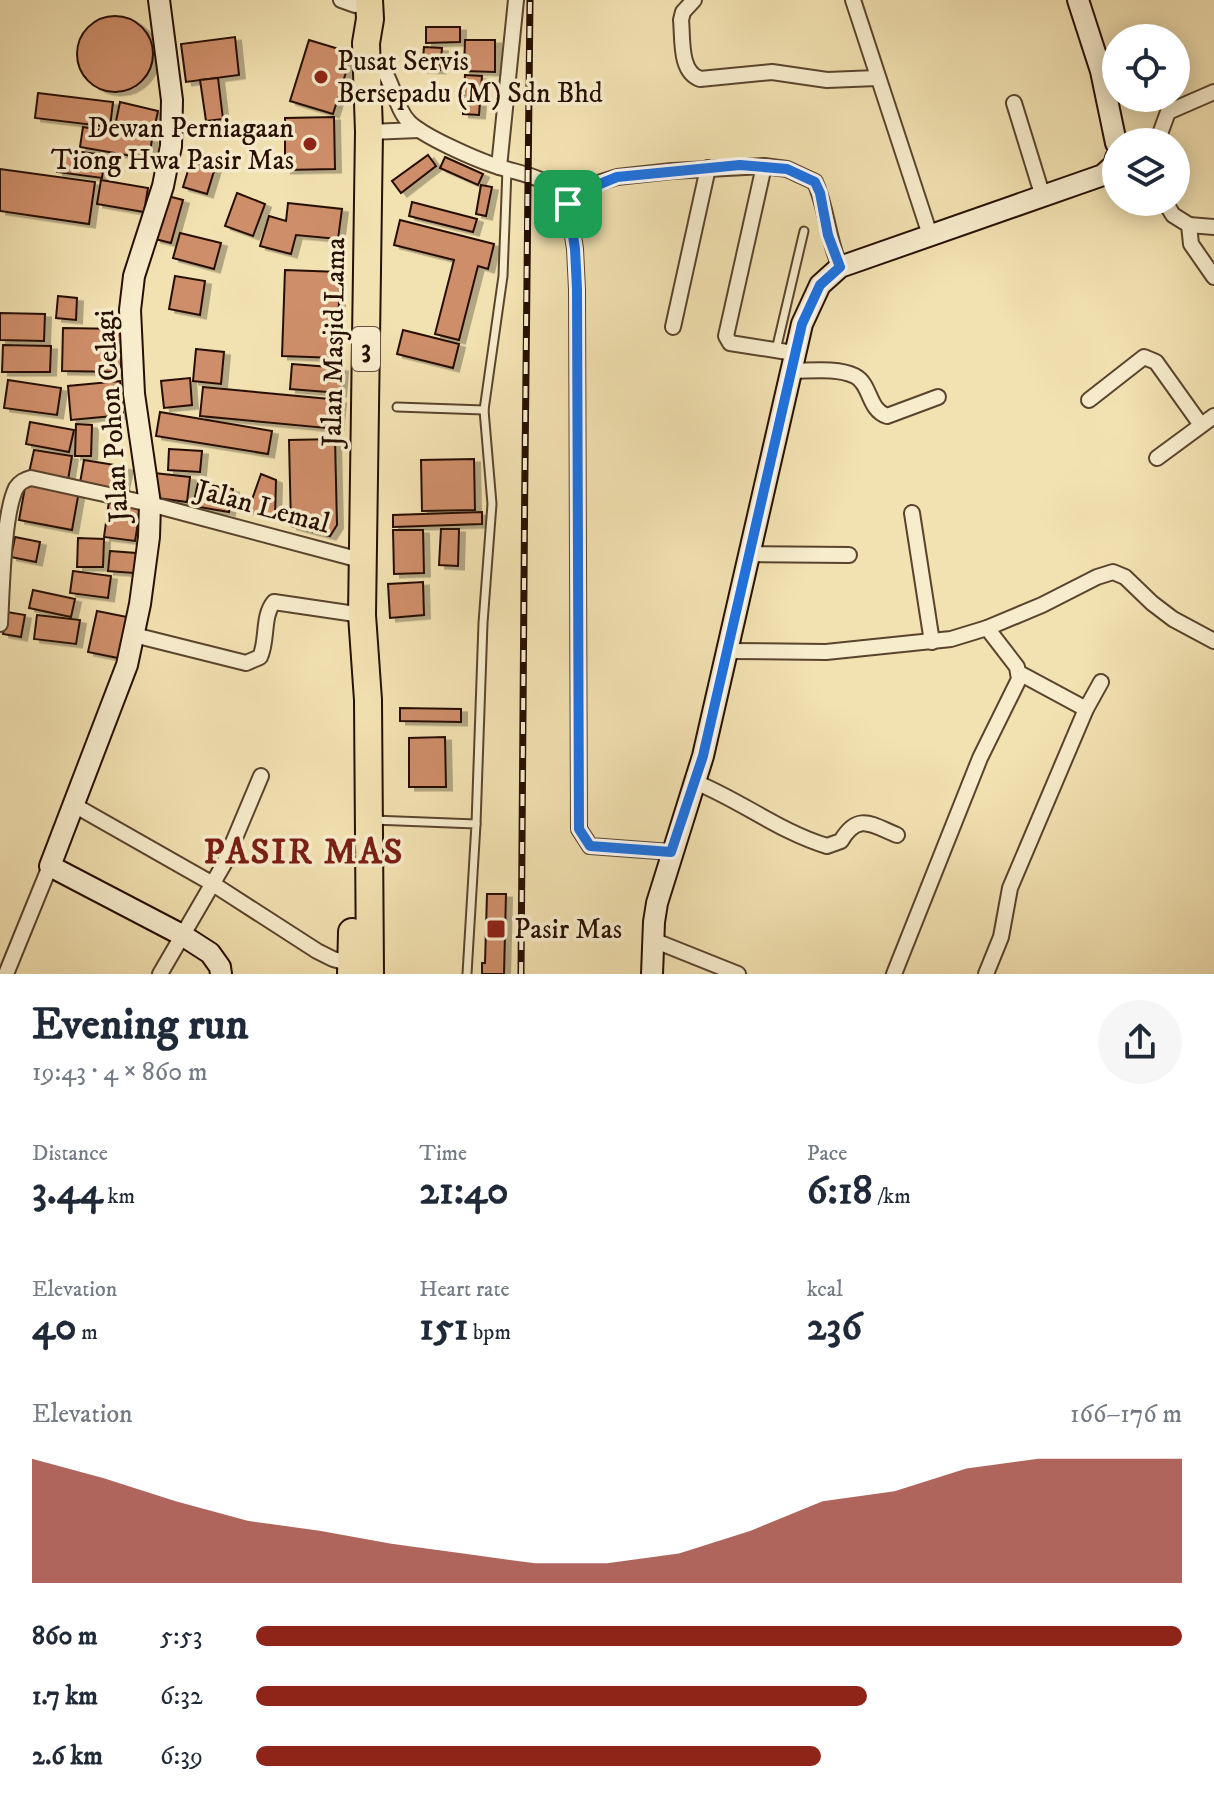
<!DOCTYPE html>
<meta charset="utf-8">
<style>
:root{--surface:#fff;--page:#f6f6f7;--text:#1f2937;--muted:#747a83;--accent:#8f2418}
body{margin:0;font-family:"IM FELL DW Pica",serif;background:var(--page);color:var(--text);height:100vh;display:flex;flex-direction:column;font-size:30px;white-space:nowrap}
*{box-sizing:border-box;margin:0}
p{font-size:26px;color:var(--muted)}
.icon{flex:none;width:44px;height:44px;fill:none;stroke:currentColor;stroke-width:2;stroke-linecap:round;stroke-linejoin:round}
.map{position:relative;height:974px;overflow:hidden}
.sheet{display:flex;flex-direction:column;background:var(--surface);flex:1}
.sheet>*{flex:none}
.fabs{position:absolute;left:1102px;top:24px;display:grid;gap:16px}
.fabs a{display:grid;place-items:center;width:88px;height:88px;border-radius:50%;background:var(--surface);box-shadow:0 4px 20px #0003;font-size:40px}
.pin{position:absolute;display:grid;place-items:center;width:68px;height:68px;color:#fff;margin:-34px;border-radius:16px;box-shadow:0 4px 12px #0006}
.round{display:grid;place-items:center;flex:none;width:84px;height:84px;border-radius:42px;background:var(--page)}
.overview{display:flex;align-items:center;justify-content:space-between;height:136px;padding:0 32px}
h1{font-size:44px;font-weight:700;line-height:60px}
.figures{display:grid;grid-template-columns:repeat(3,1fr);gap:12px;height:136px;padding:8px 32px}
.figures div{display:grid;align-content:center}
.figures b{font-size:40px;font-weight:700}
.figures small{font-size:22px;font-weight:400}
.figures p{font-size:22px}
.chart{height:224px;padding:16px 32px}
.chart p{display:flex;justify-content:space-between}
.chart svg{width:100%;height:144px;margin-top:8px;fill:var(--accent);opacity:.7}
ul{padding:0 32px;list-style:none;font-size:26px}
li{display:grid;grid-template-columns:128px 96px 1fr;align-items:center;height:60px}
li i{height:20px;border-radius:10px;background:var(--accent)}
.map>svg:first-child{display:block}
.building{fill:#ce8e6a;stroke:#270f01;stroke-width:2;filter:url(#shadow)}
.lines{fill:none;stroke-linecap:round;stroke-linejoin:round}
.lane-casing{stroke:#5a442d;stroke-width:11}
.street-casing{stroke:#5a442d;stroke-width:18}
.secondary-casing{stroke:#270f01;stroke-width:24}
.highway-casing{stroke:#270f01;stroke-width:30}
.lane{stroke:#f7eccc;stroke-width:7}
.street{stroke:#f7eccc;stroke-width:14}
.secondary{stroke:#f7eccc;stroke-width:20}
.highway{stroke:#f2e1b1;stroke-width:26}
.rail-casing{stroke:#270f01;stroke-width:7}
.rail{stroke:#f7eccc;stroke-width:4;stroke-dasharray:12;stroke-linecap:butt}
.route-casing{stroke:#fff;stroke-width:16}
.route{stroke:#1a73e8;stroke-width:10}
.poi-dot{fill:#8f2418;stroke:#f7eccc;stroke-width:3}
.labels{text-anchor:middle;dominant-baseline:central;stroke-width:7;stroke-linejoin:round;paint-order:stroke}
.shield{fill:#f7eccc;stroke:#65513e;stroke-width:2}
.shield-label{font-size:26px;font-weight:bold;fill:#270f01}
.poi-label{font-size:28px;fill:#270f01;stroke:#f7eccc;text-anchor:start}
.street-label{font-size:28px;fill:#270f01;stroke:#f7eccc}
.district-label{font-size:36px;font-weight:bold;letter-spacing:2px;fill:#7a1f14;stroke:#f7eccc}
</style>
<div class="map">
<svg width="1214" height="974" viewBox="0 0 1214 974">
<defs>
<filter id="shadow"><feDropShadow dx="6" dy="3.5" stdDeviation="0" flood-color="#0004"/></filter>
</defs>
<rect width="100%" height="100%" fill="#f2e1b1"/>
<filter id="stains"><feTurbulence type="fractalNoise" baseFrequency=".0025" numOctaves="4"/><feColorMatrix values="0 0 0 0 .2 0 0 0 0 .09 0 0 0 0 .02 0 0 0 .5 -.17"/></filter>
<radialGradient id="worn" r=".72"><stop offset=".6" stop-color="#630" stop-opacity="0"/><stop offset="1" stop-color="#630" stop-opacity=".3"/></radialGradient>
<g class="building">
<circle cx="115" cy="54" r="38"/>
<path d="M426,27H460V42L426,43Z"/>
<path d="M235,37L239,75L186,82L181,44Z"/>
<path d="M309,40L352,53L333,114L290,101Z"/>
<path d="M465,40H495V72L464,71Z"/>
<path d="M424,47L442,48L440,70L422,69Z"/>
<path d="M465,75L482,76L479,115L463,114Z"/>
<path d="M218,78L223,119L206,121L200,80Z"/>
<path d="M38,93L113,102L110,127L35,118Z"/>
<path d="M120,102L158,111L153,134L115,126Z"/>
<path d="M334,117L335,169L285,170V118Z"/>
<path d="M83,127L152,139L149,159L80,147Z"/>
<path d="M60,149L105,155L102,178L57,172Z"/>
<path d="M194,151L218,158L207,194L183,187Z"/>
<path d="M428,155L436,166L401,193L392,181Z"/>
<path d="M445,157L483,174L478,185L440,168Z"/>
<path d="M0,169L95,182L89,224L0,211Z"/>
<path d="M101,180L148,188L144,212L97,204Z"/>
<path d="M481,185L492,187L486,216L476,214Z"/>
<path d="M237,193L265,204L253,236L225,226Z"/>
<path d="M168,196L183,200L171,243L155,239Z"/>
<path d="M412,202L477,219L473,232L409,216Z"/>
<path d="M288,203L342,209L338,239L296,235L291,254L260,246L269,216L286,221Z"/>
<path d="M400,220L494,244L488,269L478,266L459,340L435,334L454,260L394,245Z"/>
<path d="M180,233L221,243L214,269L173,258Z"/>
<path d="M285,270L340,272L337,358L282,356Z"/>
<path d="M175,276L205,281L200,315L169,309Z"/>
<path d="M58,296L77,298L76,320L56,318Z"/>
<path d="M0,313L45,314L44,341L0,340Z"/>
<path d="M63,328L122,329L121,372L62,371Z"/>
<path d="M403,330L459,344L453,368L397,354Z"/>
<path d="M3,345L51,346L50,372H2Z"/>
<path d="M196,349L224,352L221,384L193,381Z"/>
<path d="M292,364L342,368L340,393L290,389Z"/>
<path d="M190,378L192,405L164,408L161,381Z"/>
<path d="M8,380L61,388L57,415L4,408Z"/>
<path d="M120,381L123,415L71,420L68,386Z"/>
<path d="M203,387L340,400L337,429L200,416Z"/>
<path d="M160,412L272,431L268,454L156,436Z"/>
<path d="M30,422L74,430L69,452L26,444Z"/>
<path d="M76,424L92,425L91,456H75Z"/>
<path d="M335,439L337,525L330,536L291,526L289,440Z"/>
<path d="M169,449L202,451L200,472L168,470Z"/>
<path d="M34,450L72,456L68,480L29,473Z"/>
<path d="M474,459L475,510L422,511L421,460Z"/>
<path d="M84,460L127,467L122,491L80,483Z"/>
<path d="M154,473L190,477L187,502L150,497Z"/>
<path d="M261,474L276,480L275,518L248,511Z"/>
<path d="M26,482L79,491L72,530L19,520Z"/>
<path d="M198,483L233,489L229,512L193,506Z"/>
<path d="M109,501L141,505L135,541L104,537Z"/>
<path d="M482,512V524L393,527V515Z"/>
<path d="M441,529H459L458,566L439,565Z"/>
<path d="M393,530H423L424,573L394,574Z"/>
<path d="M15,537L40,542L36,562L11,557Z"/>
<path d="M78,538L104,539L103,567H77Z"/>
<path d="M110,551L136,553L134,573L108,571Z"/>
<path d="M73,571L111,576L108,598L70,593Z"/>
<path d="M423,582L424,615L390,618L388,584Z"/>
<path d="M33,590L75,599L71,617L29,608Z"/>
<path d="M97,611L127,617L118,658L88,652Z"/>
<path d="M7,612L25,615L21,637L3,634Z"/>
<path d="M37,615L80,620L76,644L34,639Z"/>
<path d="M400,708L461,709V722L400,721Z"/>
<path d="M445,737L446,787H409V738Z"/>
<path d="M487,894H506L504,974H482V963H485Z"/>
</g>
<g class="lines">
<defs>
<g id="lane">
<path d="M776,350L804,231"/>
<path d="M397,407L484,410"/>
<path d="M373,820L476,824L467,974"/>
<path d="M476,824L483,623L492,504L484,410L503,276L507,169"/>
</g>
<g id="street">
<path d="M341,0L355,5"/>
<path d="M694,0L683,12L681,20C683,38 679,72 700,79L772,72L827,80L877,78"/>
<path d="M853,0L930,235"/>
<path d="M367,57C394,66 391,105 410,123C425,137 473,158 493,165C525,176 547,174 568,204"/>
<path d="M1014,103L1043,197"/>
<path d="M369,132L419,130"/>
<path d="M1157,142L1168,112L1214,92"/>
<path d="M764,166L726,336L730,343L794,353"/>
<path d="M499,167L516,0"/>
<path d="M1165,202L1173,215L1189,225L1191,244L1214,277"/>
<path d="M1189,225L1214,227"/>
<path d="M673,327L708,168"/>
<path d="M790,371C809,371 837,367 855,376C871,384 868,410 887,416L938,397"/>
<path d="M1089,400L1144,357L1156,362L1201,425"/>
<path d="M1157,458L1214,416"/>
<path d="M912,513L932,642"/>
<path d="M749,554L849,555"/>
<path d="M0,624C2,591 3,515 16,488C20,482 24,480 31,478L150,504L364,561"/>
<path d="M134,635L246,663L260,657C268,640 262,616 274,602L362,615"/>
<path d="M728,651L826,652L951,639L987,628L1042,605L1097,577L1113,572L1125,577L1152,603L1173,619L1214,641"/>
<path d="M1019,673L1086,709"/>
<path d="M695,782C740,800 780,832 827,846L841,841C858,812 872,825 897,835"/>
<path d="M74,805L213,884L317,951L333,959L352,964"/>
<path d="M671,852L590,846L579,829L577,289L575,249L568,204L585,190L598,183L617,177L672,171L764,166L787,169L815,182C827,209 828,240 840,267"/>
<path d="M653,940L738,974"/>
<path d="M6,974L50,866"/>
<path d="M160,974L224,864L261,776"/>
<path d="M894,974L980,758L1019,679L1017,667L987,628"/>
<path d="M986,974L1001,937L1010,888L1086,709L1101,682"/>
</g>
<g id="secondary">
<path d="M159,0L172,100L171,146L163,186L134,276L130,310L134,394L150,504L149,537L140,604L127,665L50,866L182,935L210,953L220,967L221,974"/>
<path d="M1078,0L1101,71L1116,143"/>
<path d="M652,974L654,922L657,903L703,756L802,324L820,285L840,267L1103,175L1114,165L1116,158"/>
</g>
<g id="highway">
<path d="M369,0L370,19L366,43L369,132L362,615L368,700L370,974"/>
<path d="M351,974L352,932"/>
</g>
</defs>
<use href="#lane" class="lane-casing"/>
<use href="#street" class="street-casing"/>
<use href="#secondary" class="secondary-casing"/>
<use href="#highway" class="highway-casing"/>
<use href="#lane" class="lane"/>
<use href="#street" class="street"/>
<use href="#secondary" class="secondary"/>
<use href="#highway" class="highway"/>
<defs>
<path id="rail" d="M521,974C524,649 525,325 530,0"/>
</defs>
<use href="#rail" class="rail-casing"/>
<use href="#rail" class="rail"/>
</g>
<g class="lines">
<defs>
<path id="route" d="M740,165L787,169L815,182L820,193L828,235L840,267L820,285L802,324L703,756L671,852L590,846L579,829L577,289L575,249L568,204L585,190L617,177Z"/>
</defs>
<use href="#route" class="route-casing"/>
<use href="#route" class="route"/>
</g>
<g class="poi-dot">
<circle cx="321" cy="77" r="8"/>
<circle cx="310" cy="144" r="8"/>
<rect x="486" y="919" width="20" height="20" rx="4"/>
</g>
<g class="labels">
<rect class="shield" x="352" y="327" width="28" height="44" rx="6"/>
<g class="shield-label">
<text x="366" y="349">3</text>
</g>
<g class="poi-label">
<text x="337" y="61">Pusat Servis<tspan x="337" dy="32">Bersepadu (M) Sdn Bhd</tspan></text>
<text x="294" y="128" text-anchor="end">Dewan Perniagaan<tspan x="294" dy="32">Tiong Hwa Pasir Mas</tspan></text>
<text x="514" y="929">Pasir Mas</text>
</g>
<g class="street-label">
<text transform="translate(334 342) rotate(-89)">Jalan Masjid Lama</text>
<text transform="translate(112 416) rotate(-94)">Jalan Pohon Celagi</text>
<text transform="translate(263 507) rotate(15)">Jalan Lemal</text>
</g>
<g class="district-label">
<text x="304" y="852">PASIR MAS</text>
</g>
</g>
<rect width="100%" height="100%" filter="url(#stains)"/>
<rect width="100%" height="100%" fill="url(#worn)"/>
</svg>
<div class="fabs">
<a><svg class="icon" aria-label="locate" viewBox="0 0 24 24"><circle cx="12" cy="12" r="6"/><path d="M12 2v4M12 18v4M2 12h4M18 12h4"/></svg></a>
<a><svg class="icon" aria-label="layers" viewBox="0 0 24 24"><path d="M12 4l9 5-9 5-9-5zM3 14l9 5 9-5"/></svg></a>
</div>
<div class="pin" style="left:568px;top:204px;background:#1e9e55"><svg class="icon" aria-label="arrive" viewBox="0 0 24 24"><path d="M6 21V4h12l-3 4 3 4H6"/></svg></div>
</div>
<section class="sheet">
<div class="overview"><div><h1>Evening run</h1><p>19:43 · 4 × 860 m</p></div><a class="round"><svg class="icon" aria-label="share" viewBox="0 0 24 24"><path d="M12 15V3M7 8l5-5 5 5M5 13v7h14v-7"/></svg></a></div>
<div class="figures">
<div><p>Distance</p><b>3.44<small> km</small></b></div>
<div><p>Time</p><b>21:40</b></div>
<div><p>Pace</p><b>6:18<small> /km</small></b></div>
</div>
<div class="figures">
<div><p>Elevation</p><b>40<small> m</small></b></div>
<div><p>Heart rate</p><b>151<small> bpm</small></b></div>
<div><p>kcal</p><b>236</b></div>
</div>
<div class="chart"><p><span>Elevation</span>166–176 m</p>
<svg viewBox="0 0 160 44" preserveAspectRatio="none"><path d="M0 44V6L10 12L20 19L30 25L40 28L50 32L60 35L70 38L80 38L90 35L100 28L110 19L120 16L130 9L140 6L150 6L160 6V44z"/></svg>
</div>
<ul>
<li><b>860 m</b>5:53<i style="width:100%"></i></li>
<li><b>1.7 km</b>6:32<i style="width:66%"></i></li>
<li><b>2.6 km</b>6:39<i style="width:61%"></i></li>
</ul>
</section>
